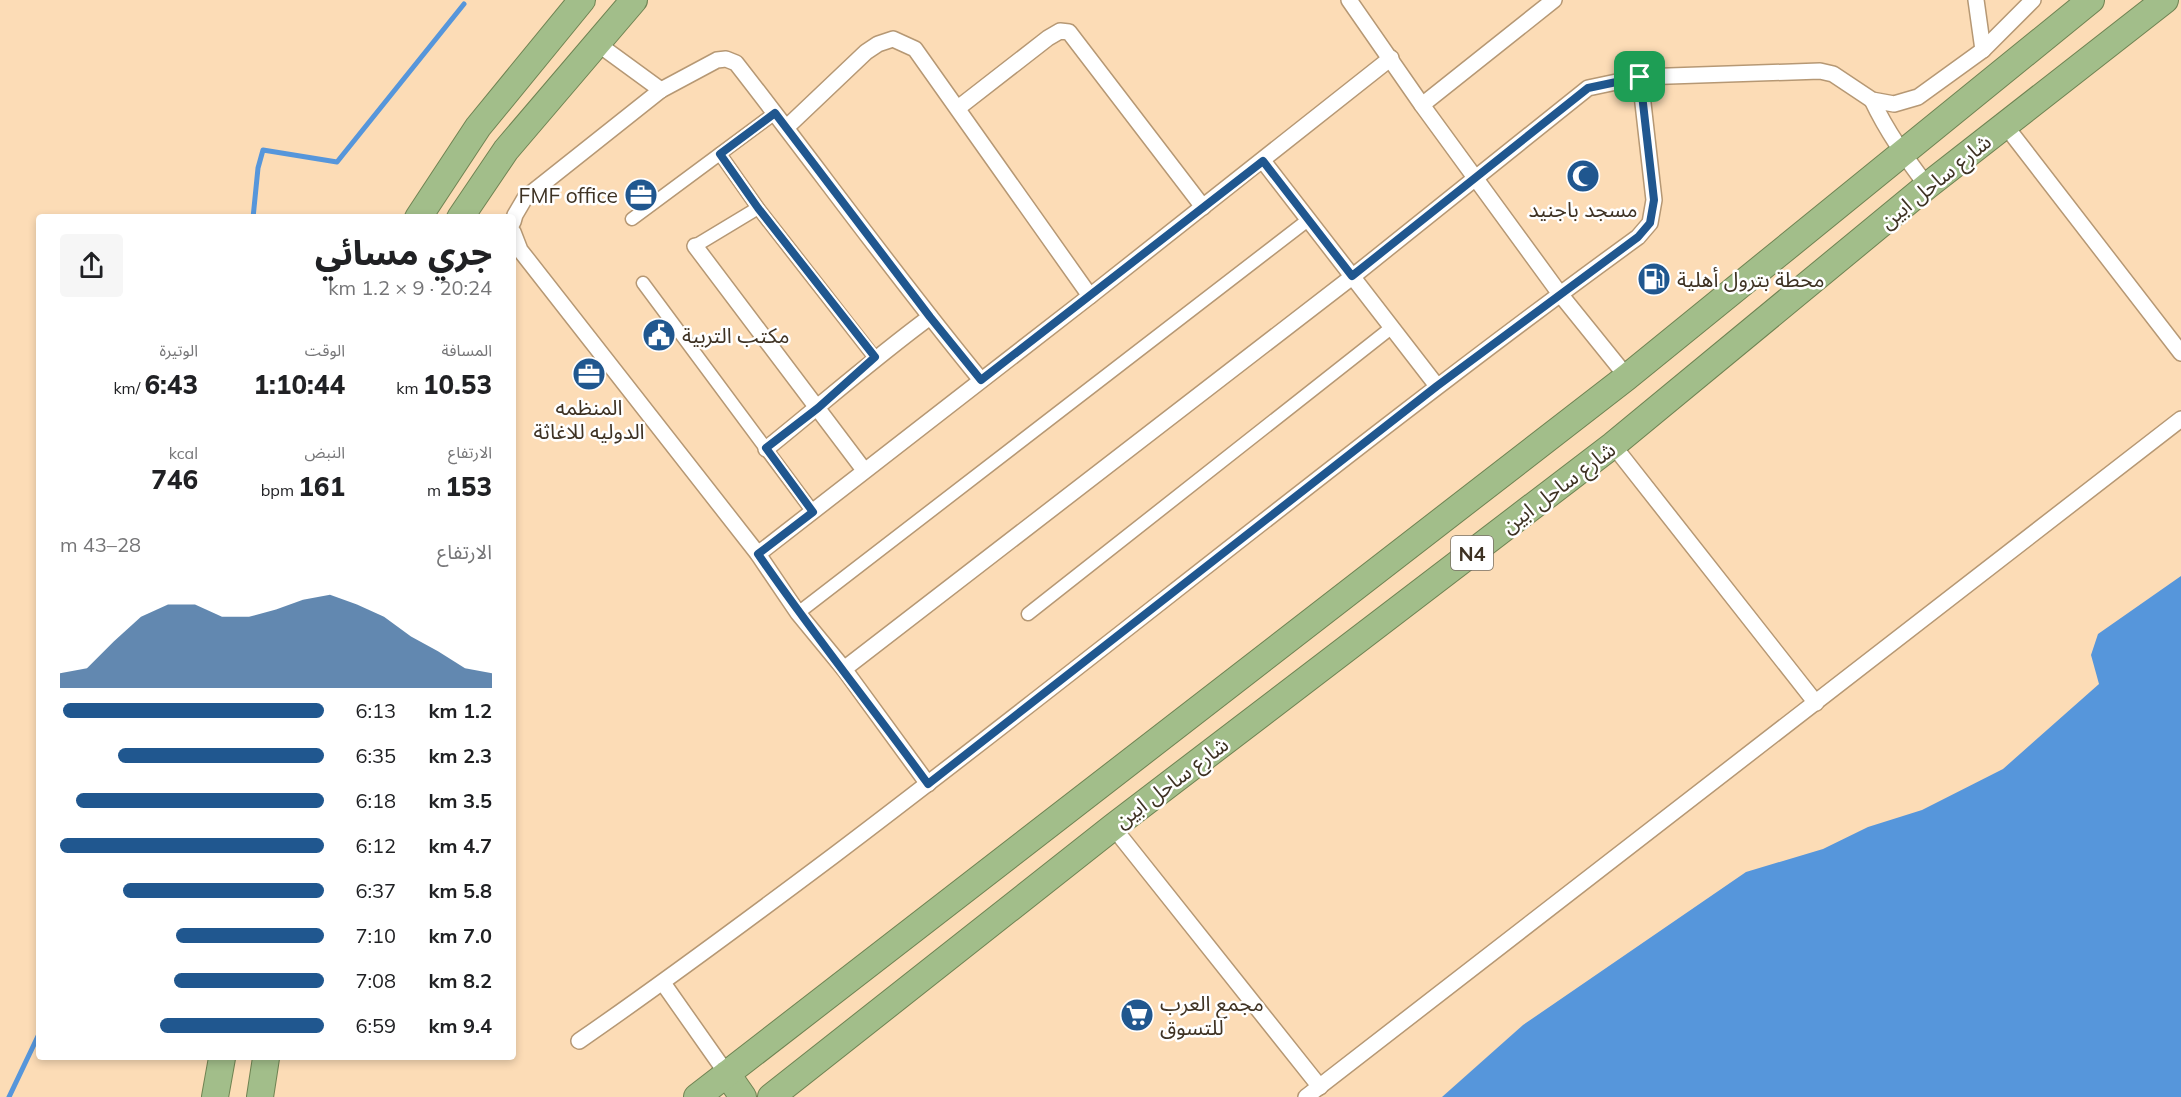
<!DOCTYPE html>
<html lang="ar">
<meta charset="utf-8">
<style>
:root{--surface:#fff;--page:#f6f6f6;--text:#202124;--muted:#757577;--accent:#20578f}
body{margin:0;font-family:Mulish,"Noto Sans Arabic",sans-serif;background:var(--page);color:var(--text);direction:rtl;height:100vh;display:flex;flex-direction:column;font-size:22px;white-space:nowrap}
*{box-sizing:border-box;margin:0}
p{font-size:20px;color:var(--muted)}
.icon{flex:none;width:33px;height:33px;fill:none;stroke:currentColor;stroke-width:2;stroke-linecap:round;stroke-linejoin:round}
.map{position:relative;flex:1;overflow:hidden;direction:ltr}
.drawer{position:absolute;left:36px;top:214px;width:480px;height:846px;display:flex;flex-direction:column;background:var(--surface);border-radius:6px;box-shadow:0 3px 9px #0003;direction:rtl}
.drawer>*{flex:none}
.pin{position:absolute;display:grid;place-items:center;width:51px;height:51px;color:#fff;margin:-26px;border-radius:12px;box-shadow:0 3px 9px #0006}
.round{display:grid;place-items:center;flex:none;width:63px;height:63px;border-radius:6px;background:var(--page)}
.headline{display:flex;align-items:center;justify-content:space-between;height:102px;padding:0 24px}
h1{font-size:33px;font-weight:800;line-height:45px}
.metrics{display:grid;grid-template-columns:repeat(3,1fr);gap:9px;height:102px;padding:6px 24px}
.metrics div{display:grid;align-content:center}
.metrics b{font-size:26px;font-weight:800}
.metrics small{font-size:16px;font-weight:400}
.metrics p{font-size:16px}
.chart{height:168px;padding:12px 24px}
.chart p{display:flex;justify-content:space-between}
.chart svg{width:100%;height:108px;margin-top:6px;fill:var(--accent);opacity:.7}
ul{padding:0 24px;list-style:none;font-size:20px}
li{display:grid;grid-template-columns:96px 72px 1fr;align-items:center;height:45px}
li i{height:15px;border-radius:8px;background:var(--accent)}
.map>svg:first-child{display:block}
.water{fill:#5696db}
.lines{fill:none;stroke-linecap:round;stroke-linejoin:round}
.stream{stroke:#5696db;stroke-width:5}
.pedestrian-casing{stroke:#b69874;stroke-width:15}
.minor-casing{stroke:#b69874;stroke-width:18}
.trunk-casing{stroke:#6f8352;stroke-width:28}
.pedestrian{stroke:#fff;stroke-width:12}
.minor{stroke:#fff;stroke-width:15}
.trunk{stroke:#a2be8a;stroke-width:26}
.route-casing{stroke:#fff;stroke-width:12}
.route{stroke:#20578f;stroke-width:8}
.labels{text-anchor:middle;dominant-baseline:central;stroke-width:5;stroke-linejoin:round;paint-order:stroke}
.shield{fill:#fff;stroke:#787065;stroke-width:1.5}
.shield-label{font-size:20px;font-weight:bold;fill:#3e3223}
.street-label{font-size:21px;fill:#3e3223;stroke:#fff}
.poi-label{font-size:21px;fill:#3e3223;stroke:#fff;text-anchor:start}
</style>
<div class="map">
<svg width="2181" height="1097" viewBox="0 0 2181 1097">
<rect width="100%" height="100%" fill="#fcdcb6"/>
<path class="water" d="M2181,576V1097H1442L1523,1025L1746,872L1823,849L1868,827L1922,810L2003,769L2099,684L2091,655L2098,634Z"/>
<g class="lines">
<g class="stream">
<path d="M253,218L258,168L263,150L337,162L464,4"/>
<path d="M9,1097L39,1034"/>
</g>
<defs>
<g id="pedestrian">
<path d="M720,154L758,208L875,358"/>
<path d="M632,219L775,113"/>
<path d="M695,246L758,208"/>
<path d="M643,283L813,512"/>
<path d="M798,613L1308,220"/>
<path d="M1028,614L1391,328"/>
</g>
<g id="minor">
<path d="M1349,0L1422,105L1560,294L1627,377"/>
<path d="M1976,0L1983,50"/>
<path d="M598,44L661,90"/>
<path d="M1872,100C1887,132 1906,158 1927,186"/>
<path d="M1422,105L1554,0"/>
<path d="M958,108L1048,38L1060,31L1069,32L1203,207"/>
<path d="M2005,125L2181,353"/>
<path d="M787,127L866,52L878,44L893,39L915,49L1090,296"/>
<path d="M1263,161L1437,386"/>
<path d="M513,222L515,215L525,198L661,90L717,60L726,59L736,63C818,168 896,277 981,380"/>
<path d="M513,232L520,250L758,554L798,613L844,669L928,784"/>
<path d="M695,246L864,470"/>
<path d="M1613,445L1816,703"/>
<path d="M766,449C821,405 873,359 930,317"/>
<path d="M758,554L1090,296L1391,58"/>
<path d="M844,669L1352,277L1588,88L1640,77L1820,71L1833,74L1872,100L1894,104L1918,97L1983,50L2033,0"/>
<path d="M1113,827L1320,1087"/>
<path d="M663,983L727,1074"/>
<path d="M579,1041C666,981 749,919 833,856C1103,652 1364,436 1638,237L1650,223L1654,200L1640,77"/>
<path d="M1306,1097L2181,419"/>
</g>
<g id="trunk">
<path d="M418,218L478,127L582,0"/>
<path d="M460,218L506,150L634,0"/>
<path d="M727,1074L743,1097"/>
<path d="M215,1097L222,1058"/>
<path d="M260,1097L266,1058"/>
<path d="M697,1097L1627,377L2091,0"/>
<path d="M771,1097L1113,827L1613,445L1927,186L2165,0"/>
</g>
</defs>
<use href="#pedestrian" class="pedestrian-casing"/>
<use href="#minor" class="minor-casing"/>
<use href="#trunk" class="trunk-casing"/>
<use href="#pedestrian" class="pedestrian"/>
<use href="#minor" class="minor"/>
<use href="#trunk" class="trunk"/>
</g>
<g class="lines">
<defs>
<path id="route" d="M1640,77L1654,200L1650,223L1638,237L1437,386L928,784C872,707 812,633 758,554L813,512L766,448L818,408L875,357L758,208L720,154L775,113L930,317L981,380L1263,161L1352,276L1588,88Z"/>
</defs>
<use href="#route" class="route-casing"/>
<use href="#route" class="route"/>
</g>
<defs>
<symbol id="mosque-disc" viewBox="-11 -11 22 22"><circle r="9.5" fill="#20578f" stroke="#fff"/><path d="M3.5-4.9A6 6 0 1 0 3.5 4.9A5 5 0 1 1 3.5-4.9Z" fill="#fff"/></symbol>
<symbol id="office-disc" viewBox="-11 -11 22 22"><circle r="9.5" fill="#20578f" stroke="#fff"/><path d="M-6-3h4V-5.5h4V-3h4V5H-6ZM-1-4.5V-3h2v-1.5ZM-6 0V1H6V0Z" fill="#fff"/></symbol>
<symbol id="fuel-disc" viewBox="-11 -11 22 22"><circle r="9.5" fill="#20578f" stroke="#fff"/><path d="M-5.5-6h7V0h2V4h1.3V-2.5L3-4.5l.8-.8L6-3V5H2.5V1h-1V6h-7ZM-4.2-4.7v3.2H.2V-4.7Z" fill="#fff"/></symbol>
<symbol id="civic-disc" viewBox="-11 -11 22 22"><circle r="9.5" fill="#20578f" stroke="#fff"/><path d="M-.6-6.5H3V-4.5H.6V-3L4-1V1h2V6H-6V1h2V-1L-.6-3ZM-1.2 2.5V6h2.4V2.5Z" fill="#fff"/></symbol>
<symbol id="supermarket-disc" viewBox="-11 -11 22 22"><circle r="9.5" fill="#20578f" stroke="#fff"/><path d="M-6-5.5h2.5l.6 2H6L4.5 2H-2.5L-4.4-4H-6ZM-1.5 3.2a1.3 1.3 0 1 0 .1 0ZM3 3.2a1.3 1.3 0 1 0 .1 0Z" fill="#fff"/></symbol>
</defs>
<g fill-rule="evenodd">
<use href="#mosque-disc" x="1564" y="157" width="38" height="38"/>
<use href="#office-disc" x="622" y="176" width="38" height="38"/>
<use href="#fuel-disc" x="1635" y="260" width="38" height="38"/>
<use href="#civic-disc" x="640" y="316" width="38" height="38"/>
<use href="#office-disc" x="570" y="355" width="38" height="38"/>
<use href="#supermarket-disc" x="1118" y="996" width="38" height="38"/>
</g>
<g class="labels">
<rect class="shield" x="1451" y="536" width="42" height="34" rx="4.5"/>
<g class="shield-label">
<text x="1472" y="553">N4</text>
</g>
<g class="street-label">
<text transform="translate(1935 181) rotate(-39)">شارع ساحل ابين</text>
<text transform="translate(1558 487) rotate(-37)">شارع ساحل ابين</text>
<text transform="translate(1171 782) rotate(-37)">شارع ساحل ابين</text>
</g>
<g class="poi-label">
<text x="618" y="195" text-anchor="end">FMF office</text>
<text x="1583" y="209" text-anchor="middle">مسجد باجنيد</text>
<text x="1677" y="279">محطة بترول أهلية</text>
<text x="682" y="335">مكتب التربية</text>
<text x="589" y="407" text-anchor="middle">المنظمه<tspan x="589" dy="24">الدوليه للاغاثة</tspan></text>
<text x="1160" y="1003">مجمع العرب<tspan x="1160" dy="24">للتسوق</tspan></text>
</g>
</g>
</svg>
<div class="pin" style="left:1640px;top:77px;background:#1e9e55"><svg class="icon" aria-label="arrive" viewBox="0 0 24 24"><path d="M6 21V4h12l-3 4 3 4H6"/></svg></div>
<section class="drawer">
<div class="headline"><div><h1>جري مسائي</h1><p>20:24 · 9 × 1.2 km</p></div><a class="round"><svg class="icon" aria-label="share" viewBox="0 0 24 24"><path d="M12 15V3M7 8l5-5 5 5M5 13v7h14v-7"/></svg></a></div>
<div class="metrics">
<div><p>المسافة</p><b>10.53<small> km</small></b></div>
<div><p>الوقت</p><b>1:10:44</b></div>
<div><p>الوتيرة</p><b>6:43<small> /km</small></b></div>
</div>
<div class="metrics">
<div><p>الارتفاع</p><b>153<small> m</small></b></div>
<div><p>النبض</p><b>161<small> bpm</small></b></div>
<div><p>kcal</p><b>746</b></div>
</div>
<div class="chart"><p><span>الارتفاع</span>28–43 m</p>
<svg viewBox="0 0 160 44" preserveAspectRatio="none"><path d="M0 44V38L10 36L20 25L30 15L40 10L50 10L60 15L70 15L80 12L90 8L100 6L110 10L120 15L130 23L140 29L150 36L160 38V44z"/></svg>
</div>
<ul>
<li><b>1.2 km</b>6:13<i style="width:99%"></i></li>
<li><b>2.3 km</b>6:35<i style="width:78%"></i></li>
<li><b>3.5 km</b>6:18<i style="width:94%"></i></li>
<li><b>4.7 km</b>6:12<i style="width:100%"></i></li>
<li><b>5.8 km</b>6:37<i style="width:76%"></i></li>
<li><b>7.0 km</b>7:10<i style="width:56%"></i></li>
<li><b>8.2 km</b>7:08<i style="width:57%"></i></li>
<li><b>9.4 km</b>6:59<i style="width:62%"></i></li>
</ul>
</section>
</div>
